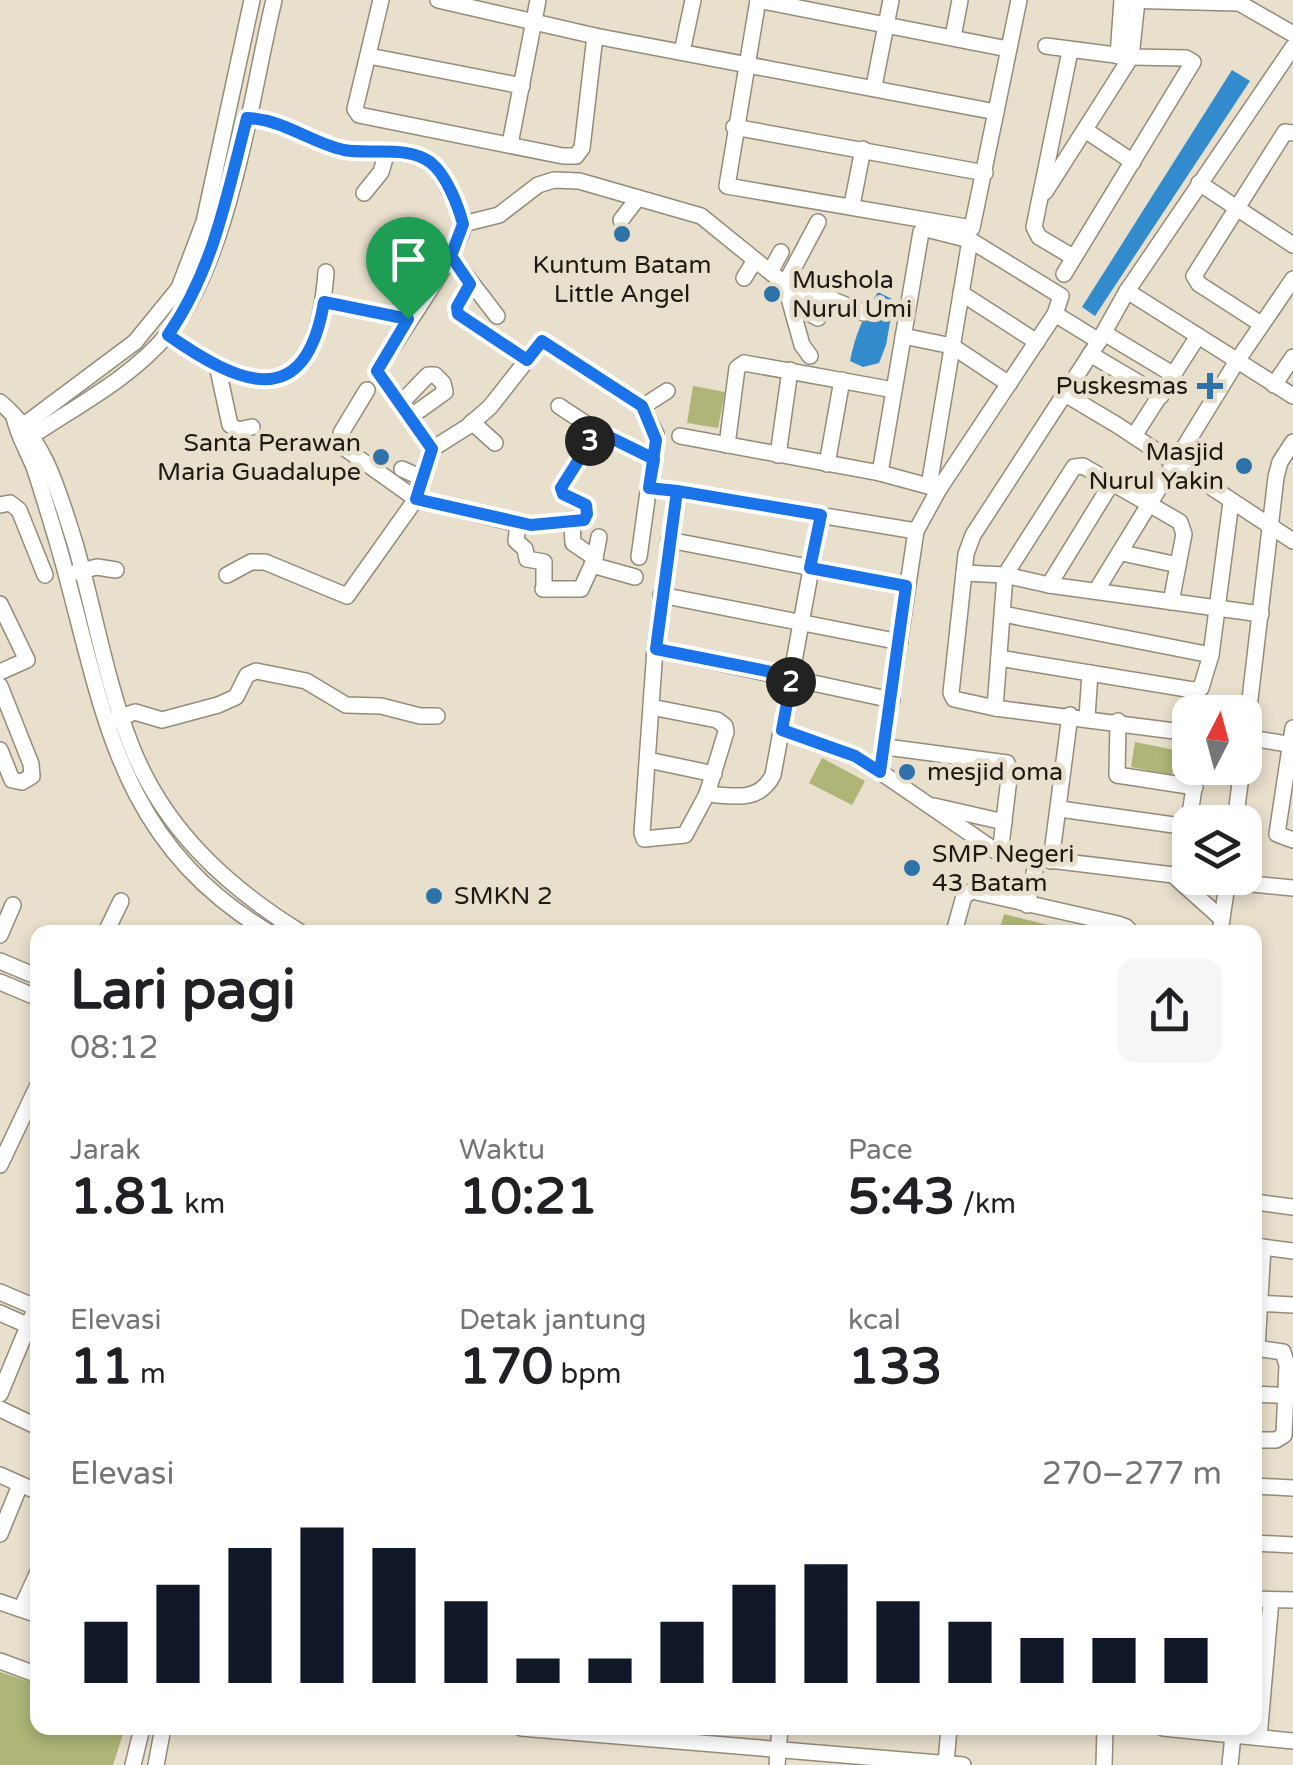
<!DOCTYPE html>
<html lang="id">
<meta charset="utf-8">
<style>
:root{--surface:#fff;--page:#f6f6f6;--text:#202124;--muted:#757577;--accent:#111827}
body{margin:0;font-family:"Varela Round",sans-serif;background:var(--page);color:var(--text);height:100vh;display:flex;flex-direction:column;font-size:38px;white-space:nowrap}
*{box-sizing:border-box;margin:0}
p{font-size:32px;color:var(--muted)}
.icon{flex:none;width:55px;height:55px;fill:none;stroke:currentColor;stroke-width:2;stroke-linecap:round;stroke-linejoin:round}
.map{position:relative;flex:1;overflow:hidden}
.details{position:absolute;left:30px;top:925px;width:1232px;height:810px;display:flex;flex-direction:column;background:var(--surface);border-radius:20px;box-shadow:0 5px 15px #0003}
.details>*{flex:none}
.needle{width:65px;rotate:6deg}
.fabs{position:absolute;left:1172px;top:695px;display:grid;gap:20px}
.fabs a{display:grid;place-items:center;width:90px;height:90px;border-radius:20px;background:var(--surface);box-shadow:0 5px 15px #0003;font-size:50px}
.pin{position:absolute;display:grid;place-items:center;width:85px;height:85px;color:#fff;margin:-102px -42px;border-radius:50% 50% 50% 0;rotate:-45deg;box-shadow:0 0 10px #0007}
.pin .icon{rotate:45deg}
.km{position:absolute;width:50px;height:50px;margin:-25px;border-radius:50%;background:#222;color:#fff;font-size:28px;line-height:50px;text-align:center}
.round{display:grid;place-items:center;flex:none;width:105px;height:105px;border-radius:20px;background:var(--page)}
.summary{display:flex;align-items:center;justify-content:space-between;height:170px;padding:0 40px}
h1{font-size:55px;font-weight:700;line-height:75px}
.figures{display:grid;grid-template-columns:repeat(3,1fr);gap:15px;height:170px;padding:10px 40px}
.figures div{display:grid;align-content:center}
.figures b{font-size:50px;font-weight:700}
.figures small{font-size:28px;font-weight:400}
.figures p{font-size:28px}
.chart{height:280px;padding:20px 40px}
.chart p{display:flex;justify-content:space-between}
.chart svg{width:100%;height:180px;margin-top:10px;stroke:var(--accent);stroke-width:6}
.map>svg:first-child{display:block}
.green{fill:#aeb577}
.water{fill:#328bcd}
.lines{fill:none;stroke-linecap:round;stroke-linejoin:round}
.minor-casing{stroke:#948c7a;stroke-width:18}
.minor{stroke:#fff;stroke-width:15}
.route-casing{stroke:#fff;stroke-width:20}
.route{stroke:#1a73e8;stroke-width:12}
.poi-dot{fill:#2f72a8;stroke:#e8dfcc;stroke-width:4}
.labels{text-anchor:middle;dominant-baseline:central;stroke-width:10;stroke-linejoin:round;paint-order:stroke}
.poi-label{font-size:25px;fill:#1d1a13;stroke:#e8dfcc;text-anchor:start}
</style>
<div class="map">
<svg width="1293" height="1765" viewBox="0 0 1293 1765">
<rect width="100%" height="100%" fill="#e8dfcc"/>
<g class="green">
<path d="M693,386L725,392L718,428L687,423Z"/>
<path d="M1135,742L1175,750L1172,775L1131,767Z"/>
<path d="M822,758L865,781L852,805L809,783Z"/>
<path d="M1004,914L1077,932H999Z"/>
<path d="M0,1672L37,1684L38,1728H125L113,1765H0Z"/>
</g>
<g class="water">
<path d="M1232,70L1250,81L1095,316L1082,307Z"/>
<path d="M878,292L894,300L886,345L879,363L863,367L850,361C855,335 864,315 878,292Z"/>
</g>
<g class="lines">
<defs>
<g id="minor">
<path d="M381,0L355,109L359,115L563,156H576L582,148L595,36"/>
<path d="M438,0L595,36L996,112"/>
<path d="M758,0L727,186L972,228L1019,0"/>
<path d="M758,0L1008,49"/>
<path d="M1122,0L1237,3"/>
<path d="M1234,0L1293,34"/>
<path d="M953,37L960,0"/>
<path d="M1046,46L1131,57L1186,58L1193,62L1064,274"/>
<path d="M1070,51L1034,227L1039,237L1073,257"/>
<path d="M682,52L693,0"/>
<path d="M369,56L522,86"/>
<path d="M1118,56L1122,0"/>
<path d="M874,86L891,0"/>
<path d="M247,118C283,119 309,141 342,149C370,156 399,147 426,160C437,166 444,179 449,190C454,200 463,214 463,226C463,246 392,346 377,371L432,449"/>
<path d="M734,127L985,173"/>
<path d="M1085,130L1133,162"/>
<path d="M510,144L538,0"/>
<path d="M1199,183L1293,245"/>
<path d="M1045,192L1131,57L1137,1"/>
<path d="M364,193L381,172L387,152"/>
<path d="M852,205L863,149"/>
<path d="M621,220L638,198"/>
<path d="M463,224L499,215L538,185L554,180L579,181L701,216L785,284L802,345L810,356"/>
<path d="M451,256L497,316"/>
<path d="M771,270L781,252"/>
<path d="M744,278L755,260"/>
<path d="M470,284L457,307L458,314L527,360"/>
<path d="M785,284L818,222"/>
<path d="M786,286L805,288L864,313"/>
<path d="M1127,291L1293,396"/>
<path d="M961,293L1037,342"/>
<path d="M324,302L408,319"/>
<path d="M801,302V309L818,318"/>
<path d="M1055,314L1099,341"/>
<path d="M1261,324L1199,284L1194,276L1285,132L1293,133"/>
<path d="M1104,333L1174,375"/>
<path d="M168,335C263,403 316,402 326,272"/>
<path d="M903,336L952,346L1009,384"/>
<path d="M1090,354L1161,396"/>
<path d="M217,365L230,425L238,430L252,427"/>
<path d="M1274,385L1293,357"/>
<path d="M367,390L341,433L343,447L416,499L518,524L516,541L525,549L527,559L544,562V589"/>
<path d="M1065,394L1117,425L1293,541"/>
<path d="M0,402C46,442 56,484 74,540C94,607 105,679 131,745C163,828 226,886 300,932"/>
<path d="M400,404L428,375H435L443,383L445,392L410,417"/>
<path d="M559,406L597,431L654,459"/>
<path d="M642,407L667,391"/>
<path d="M14,417C18,435 27,450 34,467C43,494 51,521 59,548C104,706 113,838 268,932"/>
<path d="M472,422L495,443"/>
<path d="M20,428L135,342L179,288L204,222L252,0"/>
<path d="M680,436L880,473L939,489"/>
<path d="M1134,436L1198,336"/>
<path d="M26,440C74,407 129,380 167,335C230,262 251,95 274,0"/>
<path d="M727,445L737,368L744,363L894,390"/>
<path d="M778,455L790,370"/>
<path d="M827,464L842,380"/>
<path d="M402,469L422,478"/>
<path d="M880,473L921,232L926,229L970,240L1061,296L1055,314L939,489L916,531L880,772"/>
<path d="M929,486L970,240"/>
<path d="M649,487L916,531"/>
<path d="M0,505L10,503L19,510L45,575"/>
<path d="M572,522L573,543L595,558L599,537"/>
<path d="M518,524L537,525L586,518V505L563,494L561,488L597,431"/>
<path d="M669,540L906,586"/>
<path d="M1122,553L1178,565"/>
<path d="M595,558L592,565L635,577"/>
<path d="M76,572L97,567L116,570"/>
<path d="M964,573L1005,575L1049,585L1261,614"/>
<path d="M227,575L251,562H265L347,596L416,499L432,449L467,427L490,407L542,341L642,407L656,434L639,557"/>
<path d="M1049,585L1111,484"/>
<path d="M543,589H581L592,565"/>
<path d="M1096,591L1237,361L1293,279"/>
<path d="M661,595L900,642"/>
<path d="M0,604L27,660L0,672"/>
<path d="M1003,614L1211,655"/>
<path d="M655,649L892,700"/>
<path d="M999,658L1193,690L1201,688L1211,655L1231,502"/>
<path d="M0,686L31,764L32,776L22,782L12,780L0,750"/>
<path d="M651,707L717,720L725,726L726,732L707,794L685,835L644,839L642,833L655,649L677,491"/>
<path d="M995,708L1005,575L1074,467L1083,466L1180,522L1184,534L1171,602"/>
<path d="M1087,717L1090,673"/>
<path d="M114,720L135,712L162,720L218,705L236,697L247,675L256,671L306,681L346,705L381,706L420,716H437"/>
<path d="M1118,721L1117,775L1195,787"/>
<path d="M1293,728L1277,834L1293,840"/>
<path d="M782,730L863,760L1000,854L1190,877"/>
<path d="M1190,733L995,708L954,699L951,693L966,554L973,535L1099,341L1127,291L1293,47"/>
<path d="M1245,737L1293,745"/>
<path d="M1245,742L1276,477L1280,462L1293,442"/>
<path d="M886,747L1007,763L1010,770L1000,854"/>
<path d="M648,760L714,774"/>
<path d="M707,794C733,796 759,803 773,775L821,515"/>
<path d="M934,806L1004,822"/>
<path d="M1060,809L1188,827L1197,768"/>
<path d="M1235,822L1242,768"/>
<path d="M1051,861L1070,715"/>
<path d="M1174,876L1222,919"/>
<path d="M1191,878L1293,888"/>
<path d="M1027,905L1037,860"/>
<path d="M106,932L121,901"/>
<path d="M954,932L964,896L972,891L1118,924L1126,927L1131,932"/>
<path d="M1220,932L1228,878"/>
<path d="M0,935L13,905"/>
<path d="M0,961L38,977"/>
<path d="M0,982L38,998"/>
<path d="M0,1165L38,1085"/>
<path d="M1255,1202L1293,1207"/>
<path d="M1255,1246L1293,1251"/>
<path d="M0,1292L35,1307"/>
<path d="M1255,1303L1293,1305"/>
<path d="M0,1313L27,1325"/>
<path d="M1255,1348L1283,1352L1287,1365L1284,1435L1276,1440H1255"/>
<path d="M1257,1348L1263,1247"/>
<path d="M0,1394L38,1302"/>
<path d="M1255,1394L1293,1396"/>
<path d="M0,1409L38,1427"/>
<path d="M0,1475L38,1492"/>
<path d="M1255,1486L1293,1488"/>
<path d="M0,1534L20,1485"/>
<path d="M1255,1543L1293,1545"/>
<path d="M1255,1599L1293,1600"/>
<path d="M0,1602L38,1615"/>
<path d="M21,1609L38,1572"/>
<path d="M0,1661L38,1675"/>
<path d="M521,1728L963,1765"/>
<path d="M1163,1728L1293,1741"/>
<path d="M1259,1737L1271,1600"/>
<path d="M946,1763L949,1728"/>
<path d="M133,1765L142,1728"/>
<path d="M156,1765L163,1728"/>
<path d="M777,1765L780,1728"/>
<path d="M1104,1765L1105,1728"/>
<path d="M1230,1765L1233,1735"/>
</g>
</defs>
<use href="#minor" class="minor-casing"/>
<use href="#minor" class="minor"/>
</g>
<g class="lines">
<defs>
<path id="route" d="M408,319L324,302C305,415 238,384 168,335C214,269 227,194 247,118C283,119 311,143 344,150C371,155 406,145 430,162C446,174 458,205 463,224L451,256L470,284L457,307L458,314L527,360L542,341L642,406L656,440L649,488L677,491L656,649L792,676L782,730L855,756L880,772L906,586L810,568L821,515L677,491L649,488L654,459L597,431L561,488L563,494L586,505L587,514L584,520L531,525L416,499L432,449L377,371L408,319"/>
</defs>
<use href="#route" class="route-casing"/>
<use href="#route" class="route"/>
</g>
<g class="poi-dot">
<circle cx="622" cy="234" r="10"/>
<circle cx="772" cy="294" r="10"/>
<path d="M1205 371h10v10h10v10h-10v10h-10v-10h-10v-10h10z"/>
<circle cx="381" cy="457" r="10"/>
<circle cx="1244" cy="466" r="10"/>
<circle cx="907" cy="772" r="10"/>
<circle cx="912" cy="868" r="10"/>
<circle cx="434" cy="896" r="10"/>
</g>
<g class="labels">
<g class="poi-label">
<text x="622" y="265" text-anchor="middle">Kuntum Batam<tspan x="622" dy="29">Little Angel</tspan></text>
<text x="792" y="280">Mushola<tspan x="792" dy="29">Nurul Umi</tspan></text>
<text x="1188" y="386" text-anchor="end">Puskesmas</text>
<text x="361" y="443" text-anchor="end">Santa Perawan<tspan x="361" dy="29">Maria Guadalupe</tspan></text>
<text x="1224" y="452" text-anchor="end">Masjid<tspan x="1224" dy="29">Nurul Yakin</tspan></text>
<text x="927" y="772">mesjid oma</text>
<text x="932" y="854">SMP Negeri<tspan x="932" dy="29">43 Batam</tspan></text>
<text x="454" y="896">SMKN 2</text>
</g>
</g>
</svg>
<div class="fabs">
<a><svg class="needle" viewBox="-14 -14 28 28"><path d="M0-13l5 13h-10z" fill="#e53935"/><path d="M0 13l5-13h-10z" fill="#757577"/></svg></a>
<a><svg class="icon" aria-label="layers" viewBox="0 0 24 24"><path d="M12 4l9 5-9 5-9-5zM3 14l9 5 9-5"/></svg></a>
</div>
<div class="pin" style="left:408px;top:319px;background:#1e9e55"><svg class="icon" aria-label="arrive" viewBox="0 0 24 24"><path d="M6 21V4h12l-3 4 3 4H6"/></svg></div>
<b class="km" style="left:791px;top:682px">2</b>
<b class="km" style="left:590px;top:441px">3</b>
<section class="details">
<div class="summary"><div><h1>Lari pagi</h1><p>08:12</p></div><a class="round"><svg class="icon" aria-label="share" viewBox="0 0 24 24"><path d="M12 15V3M7 8l5-5 5 5M5 13v7h14v-7"/></svg></a></div>
<div class="figures">
<div><p>Jarak</p><b>1.81<small> km</small></b></div>
<div><p>Waktu</p><b>10:21</b></div>
<div><p>Pace</p><b>5:43<small> /km</small></b></div>
</div>
<div class="figures">
<div><p>Elevasi</p><b>11<small> m</small></b></div>
<div><p>Detak jantung</p><b>170<small> bpm</small></b></div>
<div><p>kcal</p><b>133</b></div>
</div>
<div class="chart"><p><span>Elevasi</span>270–277 m</p>
<svg viewBox="0 0 160 44" preserveAspectRatio="none"><path d="M5 44V29M15 44V20M25 44V11M35 44V6M45 44V11M55 44V24M65 44V38M75 44V38M85 44V29M95 44V20M105 44V15M115 44V24M125 44V29M135 44V33M145 44V33M155 44V33"/></svg>
</div>
</section>
</div>
